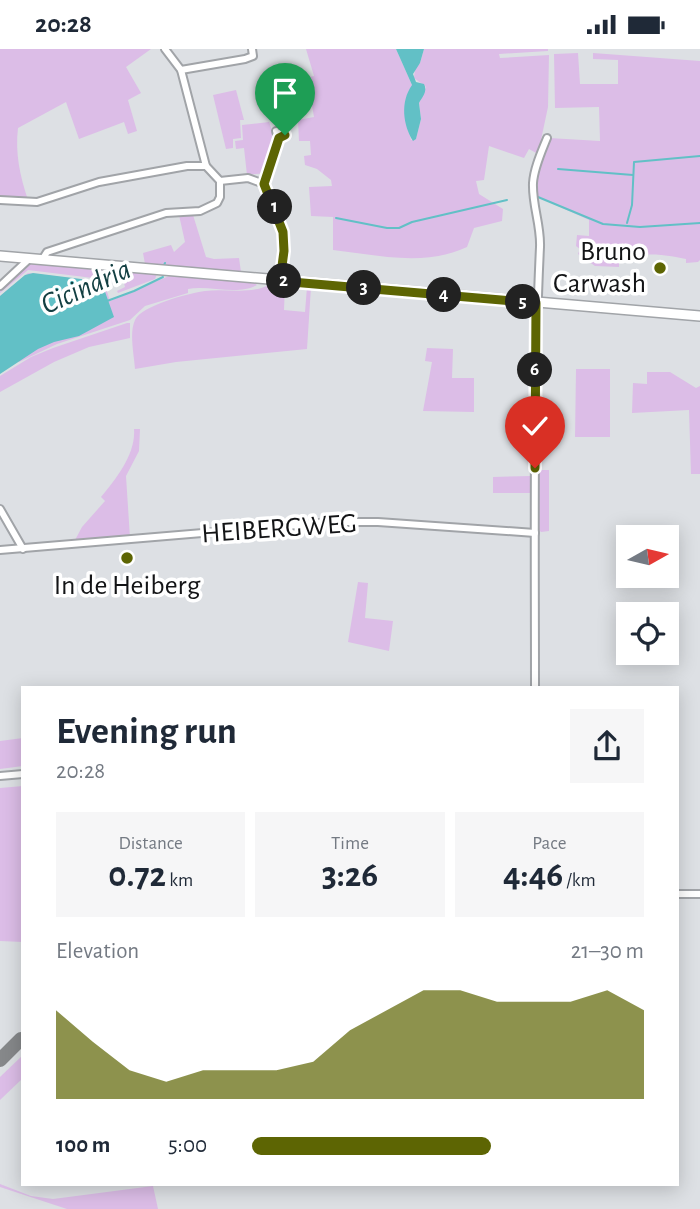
<!DOCTYPE html>
<meta charset="utf-8">
<style>
:root{--surface:#fff;--page:#f6f6f7;--text:#1f2937;--muted:#747a83;--accent:#5d6503}
body{margin:0;font-family:"Alegreya Sans",sans-serif;background:var(--page);color:var(--text);height:100vh;display:flex;flex-direction:column;font-size:26px;white-space:nowrap}
*{box-sizing:border-box;margin:0}
p{font-size:23px;color:var(--muted)}
.icon{flex:none;width:38px;height:38px;fill:none;stroke:currentColor;stroke-width:2;stroke-linecap:round;stroke-linejoin:round}
.map{position:relative;flex:1;overflow:hidden}
.drawer{position:absolute;left:21px;top:637px;width:658px;height:500px;display:flex;flex-direction:column;background:var(--surface);border-radius:0px;box-shadow:0 4px 18px #0003}
.drawer>*{flex:none}
.needle{width:46px;rotate:82deg}
.fabs{position:absolute;left:616px;top:476px;display:grid;gap:14px}
.fabs a{display:grid;place-items:center;width:63px;height:63px;border-radius:0px;background:var(--surface);box-shadow:0 4px 18px #0003;font-size:35px}
.pin{position:absolute;display:grid;place-items:center;width:60px;height:60px;color:#fff;margin:-72px -30px;border-radius:50% 50% 50% 0;rotate:-45deg;box-shadow:0 0 7px #0007}
.pin .icon{rotate:45deg}
.km{position:absolute;width:35px;height:35px;margin:-18px;border-radius:50%;background:#222;color:#fff;font-size:19px;line-height:35px;text-align:center}
.round{display:grid;place-items:center;flex:none;width:74px;height:74px;border-radius:0px;background:var(--page)}
.headline{display:flex;align-items:center;justify-content:space-between;height:119px;padding:0 35px}
h1{font-size:38px;font-weight:700;line-height:52px}
.figures{display:grid;grid-template-columns:repeat(3,1fr);gap:10px;height:119px;padding:7px 35px}
.figures div{display:grid;align-content:center;border-radius:0px;background:var(--page);text-align:center}
.figures b{font-size:35px;font-weight:700}
.figures small{font-size:19px;font-weight:400}
.figures p{font-size:19px}
.chart{height:196px;padding:14px 35px}
.chart p{display:flex;justify-content:space-between}
.chart svg{width:100%;height:126px;margin-top:7px;fill:var(--accent);opacity:.7}
ul{padding:0 35px;list-style:none;font-size:23px}
li{display:grid;grid-template-columns:112px 84px 1fr;align-items:center;height:52px}
li i{height:18px;border-radius:9px;background:var(--accent)}
.status{display:flex;justify-content:space-between;align-items:center;height:49px;padding:0 35px;background:var(--surface);direction:ltr}
.status svg{height:19px;fill:currentColor}
.map>svg:first-child{display:block}
.green{fill:#dcbde7}
.water{fill:#62c0c6}
.lines{fill:none;stroke-linecap:round;stroke-linejoin:round}
.stream{stroke:#62c0c6;stroke-width:2}
.taxiway{stroke:#86888a;stroke-width:14}
.street-casing{stroke:#a1a4a8;stroke-width:10}
.primary-casing{stroke:#a1a4a8;stroke-width:12}
.street{stroke:#fff;stroke-width:6}
.primary{stroke:#fff;stroke-width:9}
.route-casing{stroke:#fff;stroke-width:14}
.route{stroke:#5d6503;stroke-width:9}
.poi-dot{fill:#5d6503;stroke:#fff;stroke-width:2.5}
.labels{text-anchor:middle;dominant-baseline:central;stroke-width:7;stroke-linejoin:round;paint-order:stroke}
.poi-label{font-size:28px;fill:#131416;stroke:#fff;text-anchor:end}
.street-label{font-size:28px;fill:#131416;stroke:#fff}
.water-label{font-size:30px;font-style:italic;fill:#144043;stroke:#fff}
</style>
<div class="status"><b>20:28</b><svg viewBox="0 0 49 12"><path d="M0 12V9h3v3zM5 12V6h3v6zM10 12V3h3v9zM15 12V0h3v12zM26 1h20v11H26zM47 4h2v5h-2z"/></svg></div>
<div class="map">
<svg width="700" height="1160" viewBox="0 0 700 1160">
<rect width="100%" height="100%" fill="#dde0e4"/>
<g class="green">
<path d="M0,0H151L126,18L141,44L128,51L137,82L128,85L124,73L79,90L66,53L18,79C15,104 20,127 28,151L0,149Z"/>
<path d="M306,0H396L412,36L405,69L411,91L416,90L421,70L419,54L426,38L414,29L415,19L420,14L424,0H548V2L499,5L500,9L549,6L548,58L538,105L529,100L524,109L489,97L484,131L476,132L479,145L503,160L502,172L474,179L467,198C424,218 378,206 333,201V168L311,167L309,138L332,137L331,131L317,120L305,116L304,107L311,106L310,92H299L298,71L314,68L311,51L274,56L270,36L314,27Z"/>
<path d="M578,4L580,35H618V11L593,10V4L700,12V211L698,213L686,214V210C657,204 647,204 619,210V218L595,217L578,205L580,200L576,197L577,186L589,187V171L538,148V125L549,89L600,92L599,58L555,59L554,5Z"/>
<path d="M236,41L244,71H240L241,89L233,90V99L226,100L213,46Z"/>
<path d="M269,73L276,92L266,124L247,126L244,99L236,100L235,92L243,91L242,76Z"/>
<path d="M179,166H193L206,208L214,210L239,209L241,223L145,215L143,204L171,196L174,203L185,193Z"/>
<path d="M29,214L109,222L110,224L101,230L28,221L0,244V240Z"/>
<path d="M117,222L157,225L155,230L118,244L117,242L125,238L123,230L115,229Z"/>
<path d="M28,224L104,233L110,252L169,227L253,233L257,236C238,247 209,236 188,240V244L145,257L130,271L57,295L19,313L0,247Z"/>
<path d="M269,236L285,237L284,261L305,263L307,238H311L307,300L176,313L135,320C134,305 129,284 135,271C141,257 189,244 205,242C227,239 248,246 269,236Z"/>
<path d="M127,274H130V289L89,298L54,313L0,343V327L31,308L53,299Z"/>
<path d="M427,299L453,300L452,329H474V363L423,362L432,313L425,312Z"/>
<path d="M576,320H610V388H575Z"/>
<path d="M647,323H670L696,339L700,337V425H691L689,361L632,364L633,334L647,335Z"/>
<path d="M134,380H140L139,402L126,427L130,489L74,493L82,478L105,452L101,448C116,430 136,405 134,380Z"/>
<path d="M539,421H549V482L541,483L538,480Z"/>
<path d="M531,427V444H493V428Z"/>
<path d="M358,533L368,534L365,569L393,572L389,602L348,593Z"/>
<path d="M23,689V717L0,720V692Z"/>
<path d="M23,737V893L0,892V739Z"/>
<path d="M23,1006V1029L0,1051V1028Z"/>
<path d="M0,1135L31,1147L53,1150L153,1137L158,1160H67L0,1138Z"/>
</g>
<g class="water">
<path d="M396,0H424L420,14L413,25L416,33L424,35C428,43 422,48 419,54L421,70L416,90L413,92C403,76 400,53 412,36Z"/>
<path d="M33,224L89,231L92,234L103,237L114,268L79,287L54,293L38,300L0,325V247L25,226Z"/>
</g>
<g class="lines">
<g class="stream">
<path d="M558,120L633,126"/>
<path d="M538,148L603,175L640,178L700,174"/>
<path d="M336,169L387,179H399L412,173L507,151"/>
<path d="M627,174L632,156L634,113L700,107"/>
<path d="M164,216L165,214"/>
<path d="M107,252L134,242L163,228"/>
</g>
<path class="taxiway" d="M0,1011L21,990"/>
<defs>
<g id="street">
<path d="M165,0L181,21L206,117L220,132L248,129L264,135C283,177 286,186 280,232"/>
<path d="M181,21L245,10L253,7L252,0"/>
<path d="M264,135L279,92L276,82"/>
<path d="M0,151L37,153L99,133L187,117H206"/>
<path d="M42,211L47,203L166,164L200,162L217,154L220,148V132"/>
<path d="M0,237L29,210"/>
<path d="M0,460L23,500"/>
<path d="M0,501L333,473H378L535,484"/>
<path d="M535,639C535,492 533,345 540,198C541,176 532,156 533,134C534,119 541,104 547,89"/>
<path d="M0,727L23,725"/>
<path d="M677,845H700"/>
</g>
<path id="primary" d="M0,207L700,267"/>
</defs>
<use href="#street" class="street-casing"/>
<use href="#primary" class="primary-casing"/>
<use href="#street" class="street"/>
<use href="#primary" class="primary"/>
</g>
<g class="lines">
<defs>
<path id="route" d="M285,86L279,89L264,135L283,183L284,202L280,232L536,254L535,419"/>
</defs>
<use href="#route" class="route-casing"/>
<use href="#route" class="route"/>
</g>
<g class="poi-dot">
<circle cx="660" cy="219" r="7"/>
<circle cx="127" cy="509" r="7"/>
</g>
<g class="labels">
<g class="poi-label">
<text x="646" y="203">Bruno<tspan x="646" dy="32">Carwash</tspan></text>
<text x="127" y="537" text-anchor="middle">In de Heiberg</text>
</g>
<g class="street-label">
<text transform="translate(279 480) rotate(-4)">HEIBERGWEG</text>
</g>
<g class="water-label">
<text transform="translate(86 238) rotate(-24)">Cicindria</text>
</g>
</g>
</svg>
<div class="fabs">
<a><svg class="needle" viewBox="-14 -14 28 28"><path d="M0-13l5 13h-10z" fill="#e53935"/><path d="M0 13l5-13h-10z" fill="#747a83"/></svg></a>
<a><svg class="icon" aria-label="locate" viewBox="0 0 24 24"><circle cx="12" cy="12" r="6"/><path d="M12 2v4M12 18v4M2 12h4M18 12h4"/></svg></a>
</div>
<div class="pin" style="left:285px;top:86px;background:#1e9e55"><svg class="icon" aria-label="arrive" viewBox="0 0 24 24"><path d="M6 21V4h12l-3 4 3 4H6"/></svg></div>
<div class="pin" style="left:535px;top:419px;background:#d93025"><svg class="icon" aria-label="check" viewBox="0 0 24 24"><path d="M5 12l5 5 9-10"/></svg></div>
<b class="km" style="left:275px;top:158px">1</b>
<b class="km" style="left:284px;top:232px">2</b>
<b class="km" style="left:364px;top:239px">3</b>
<b class="km" style="left:444px;top:246px">4</b>
<b class="km" style="left:523px;top:253px">5</b>
<b class="km" style="left:535px;top:321px">6</b>
<section class="drawer">
<div class="headline"><div><h1>Evening run</h1><p>20:28</p></div><a class="round"><svg class="icon" aria-label="share" viewBox="0 0 24 24"><path d="M12 15V3M7 8l5-5 5 5M5 13v7h14v-7"/></svg></a></div>
<div class="figures">
<div><p>Distance</p><b>0.72<small> km</small></b></div>
<div><p>Time</p><b>3:26</b></div>
<div><p>Pace</p><b>4:46<small> /km</small></b></div>
</div>
<div class="chart"><p><span>Elevation</span>21–30 m</p>
<svg viewBox="0 0 160 44" preserveAspectRatio="none"><path d="M0 44V13L10 24L20 34L30 38L40 34L50 34L60 34L70 31L80 20L90 13L100 6L110 6L120 10L130 10L140 10L150 6L160 13V44z"/></svg>
</div>
<ul>
<li><b>100 m</b>5:00<i style="width:61%"></i></li>
</ul>
</section>
</div>
